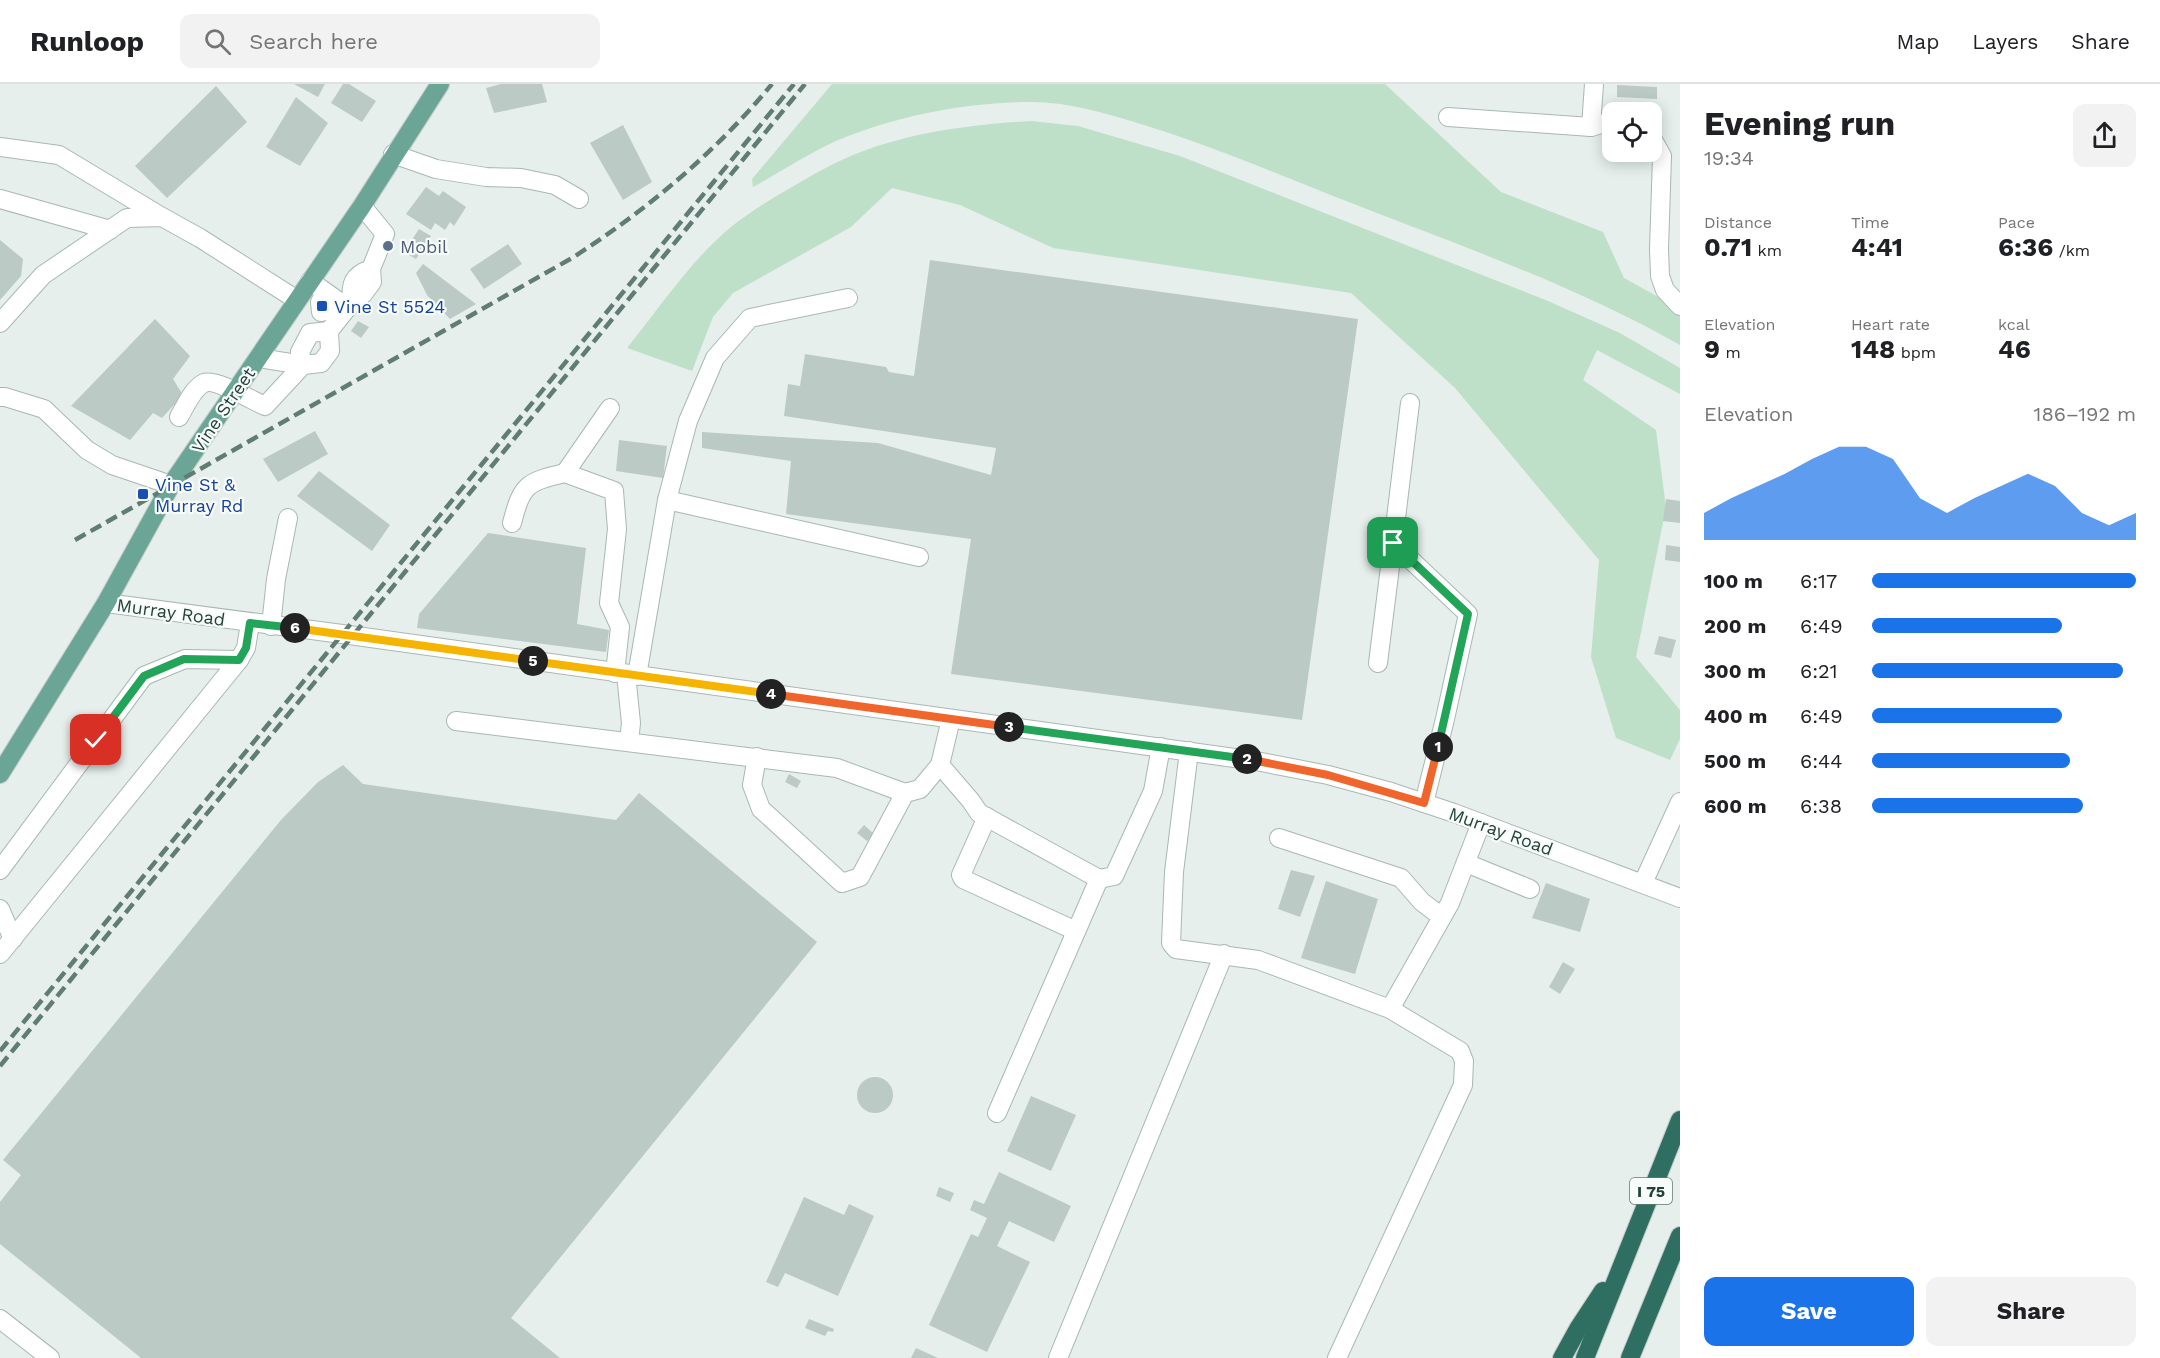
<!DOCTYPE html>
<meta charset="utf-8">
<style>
:root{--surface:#fff;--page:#f2f2f2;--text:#202124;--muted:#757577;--line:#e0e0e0;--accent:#1a73e8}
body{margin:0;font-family:"Work Sans",sans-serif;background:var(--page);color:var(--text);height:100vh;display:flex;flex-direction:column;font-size:22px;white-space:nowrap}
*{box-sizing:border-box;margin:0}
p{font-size:20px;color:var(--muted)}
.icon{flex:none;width:33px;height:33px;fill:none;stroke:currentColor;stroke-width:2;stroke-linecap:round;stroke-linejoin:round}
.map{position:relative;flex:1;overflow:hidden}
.details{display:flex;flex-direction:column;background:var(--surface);width:480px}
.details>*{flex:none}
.tools{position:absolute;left:1602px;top:18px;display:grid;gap:12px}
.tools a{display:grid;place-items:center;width:60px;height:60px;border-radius:12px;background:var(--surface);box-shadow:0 3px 15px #0003;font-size:30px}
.pin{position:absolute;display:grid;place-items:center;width:51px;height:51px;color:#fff;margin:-26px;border-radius:12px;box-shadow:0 3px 9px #0006}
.km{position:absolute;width:30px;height:30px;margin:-15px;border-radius:50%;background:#222;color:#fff;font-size:16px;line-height:30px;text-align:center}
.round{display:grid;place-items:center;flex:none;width:63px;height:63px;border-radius:12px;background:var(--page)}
.head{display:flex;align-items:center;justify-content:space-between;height:102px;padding:0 24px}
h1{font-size:33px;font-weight:700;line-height:45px}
.figures{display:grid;grid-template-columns:repeat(3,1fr);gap:9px;height:102px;padding:6px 24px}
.figures div{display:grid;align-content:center}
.figures b{font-size:26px;font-weight:700}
.figures small{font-size:16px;font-weight:400}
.figures p{font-size:16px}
.chart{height:168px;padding:12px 24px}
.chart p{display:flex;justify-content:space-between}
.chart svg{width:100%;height:108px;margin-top:6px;fill:var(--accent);opacity:.7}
.button{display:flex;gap:12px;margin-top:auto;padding:12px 24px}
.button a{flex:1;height:69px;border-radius:12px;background:var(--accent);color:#fff;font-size:24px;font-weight:700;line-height:69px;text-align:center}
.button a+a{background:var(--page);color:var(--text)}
ul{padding:0 24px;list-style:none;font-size:20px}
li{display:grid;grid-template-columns:96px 72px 1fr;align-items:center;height:45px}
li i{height:15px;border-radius:8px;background:var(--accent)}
header{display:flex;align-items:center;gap:36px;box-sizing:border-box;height:84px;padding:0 30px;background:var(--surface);border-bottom:2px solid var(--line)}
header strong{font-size:28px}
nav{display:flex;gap:33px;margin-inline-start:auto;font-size:21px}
.search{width:420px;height:54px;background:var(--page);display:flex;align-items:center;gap:15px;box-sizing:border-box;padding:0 21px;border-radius:12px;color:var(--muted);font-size:22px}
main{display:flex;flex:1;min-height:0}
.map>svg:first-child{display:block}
.green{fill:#bfe0c8}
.building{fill:#bbcac4}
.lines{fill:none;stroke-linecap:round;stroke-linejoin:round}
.minor-casing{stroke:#a8b8b2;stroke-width:20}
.major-casing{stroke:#c2cac8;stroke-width:20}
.highway-casing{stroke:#c2cac8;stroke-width:20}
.minor{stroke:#fff;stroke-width:18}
.major{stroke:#6aa596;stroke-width:18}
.highway{stroke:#2f6f62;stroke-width:18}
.rail{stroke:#5f7d75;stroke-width:4.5;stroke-dasharray:12 6;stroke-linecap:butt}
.split-1-casing{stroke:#fff;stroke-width:12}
.split-2-casing{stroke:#fff;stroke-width:12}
.split-3-casing{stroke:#fff;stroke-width:12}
.split-4-casing{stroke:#fff;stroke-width:12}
.split-5-casing{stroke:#fff;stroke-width:12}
.split-6-casing{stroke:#fff;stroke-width:12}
.split-7-casing{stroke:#fff;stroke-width:12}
.split-1{stroke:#22a559;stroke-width:8}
.split-2{stroke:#f0652b;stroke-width:8}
.split-3{stroke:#22a559;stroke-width:8}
.split-4{stroke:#f0652b;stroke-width:8}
.split-5{stroke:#f5b400;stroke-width:8}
.split-6{stroke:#f5b400;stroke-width:8}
.split-7{stroke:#22a559;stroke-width:8}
.service-dot{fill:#5c6f8a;stroke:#f7fbf9;stroke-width:2}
.transit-dot{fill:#1a4fb4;stroke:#f7fbf9;stroke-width:2}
.labels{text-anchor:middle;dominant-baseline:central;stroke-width:4.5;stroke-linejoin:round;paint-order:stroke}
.shield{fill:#f7fbf9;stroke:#637a73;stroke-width:1.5}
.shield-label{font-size:16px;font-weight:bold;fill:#24423a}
.service-label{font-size:18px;fill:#4e5e75;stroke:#f7fbf9;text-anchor:start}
.transit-label{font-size:18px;fill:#164399;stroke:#f7fbf9;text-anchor:start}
.street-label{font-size:18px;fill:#24423a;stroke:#f7fbf9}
</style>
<header>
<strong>Runloop</strong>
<div class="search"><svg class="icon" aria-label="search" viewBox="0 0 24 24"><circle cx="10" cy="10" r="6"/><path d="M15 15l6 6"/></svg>Search here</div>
<nav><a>Map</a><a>Layers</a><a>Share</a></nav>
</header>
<main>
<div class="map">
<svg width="1680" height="1274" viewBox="0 0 1680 1274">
<rect width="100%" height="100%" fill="#e6efeb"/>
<g class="green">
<path d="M832,0H1385L1501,108L1603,148L1624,194L1680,225V261C1568,198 1447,157 1328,110C1268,86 1208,61 1147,42C1109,30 1070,18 1030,18C966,18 895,32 836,57C808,70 780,88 753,103L752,95Z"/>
<path d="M1031,37L1078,42L1180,72L1548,217L1620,249L1680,284V310L1597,266L1583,296L1656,346L1666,424L1636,573L1680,626V655L1670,676L1616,654L1591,573L1599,476L1455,304L1351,209L1053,164L960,121L892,104L851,143L733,209L713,233L692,287L627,264C660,223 691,176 731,143C750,128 771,115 792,103C809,93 826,83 844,75C903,49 967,41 1031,37Z"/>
</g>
<g class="building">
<path d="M294,0H325L318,13Z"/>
<path d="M343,0H349L376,17L362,38L331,19Z"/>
<path d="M501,0H542L547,18L494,29L486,4Z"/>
<path d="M1617,1L1657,3V15L1617,13Z"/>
<path d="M216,2L247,38L167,114L135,82Z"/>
<path d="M296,13L328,39L300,82L266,63Z"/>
<path d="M623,41L652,98L623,116L590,59Z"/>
<path d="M426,103L439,112L443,107L466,123L454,142L450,138L445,146L435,139L431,146L406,130Z"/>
<path d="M419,145L431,152L416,175L404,168Z"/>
<path d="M0,156L23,175L21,192L0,216Z"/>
<path d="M508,160L522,180L484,205L470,185Z"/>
<path d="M930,176L1358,235L1302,636L951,590L971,455L786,430L791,377L702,364V348L878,359L991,391L996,364L784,332L788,300L800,302L805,270L886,283L889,288L914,292Z"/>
<path d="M423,180L476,220L450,235L427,211L416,189Z"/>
<path d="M155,235L190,272L173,295L183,311L162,334L153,329L130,356L71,322Z"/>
<path d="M358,237L369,243L361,254L351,247Z"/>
<path d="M315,347L328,370L278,398L263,375Z"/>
<path d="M619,356L667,362L663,394L616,387Z"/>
<path d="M319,387L390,441L372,467L297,412Z"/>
<path d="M1666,415L1680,417V439L1663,437Z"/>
<path d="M488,449L586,464L577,540L609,546L606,568L417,544L419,530Z"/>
<path d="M1666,461L1680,463V478L1665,476Z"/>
<path d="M1659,552L1676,556L1671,574L1654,570Z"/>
<path d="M343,681L363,700L616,736L639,709L817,858L511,1234L560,1274H141L0,1160V1118L21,1091L3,1076L281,736L318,698Z"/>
<path d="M789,690L801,697L797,704L785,698Z"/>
<path d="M864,741L874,750L867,757L857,749Z"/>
<path d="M1291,786L1315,792L1300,833L1278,825Z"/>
<path d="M1326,797L1378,815L1355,890L1301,874Z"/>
<path d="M1546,799L1590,815L1580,848L1532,834Z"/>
<path d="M1563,878L1575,885L1560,910L1549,903Z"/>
<circle cx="875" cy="1011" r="18"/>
<path d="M1031,1012L1076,1031L1051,1087L1007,1067Z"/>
<path d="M999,1088L1071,1122L1054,1158L1009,1137L997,1162L1030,1178L987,1268L929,1241L971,1150L978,1153L987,1134L970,1126L974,1116L984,1120Z"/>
<path d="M939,1103L954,1109L950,1118L936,1112Z"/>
<path d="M804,1113L844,1131L849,1120L874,1132L838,1212L785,1189L778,1203L766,1198Z"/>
<path d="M809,1235L834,1245L833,1248L828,1247L825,1252L805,1244Z"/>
<path d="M916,1264L938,1274H911Z"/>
</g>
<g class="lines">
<defs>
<g id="minor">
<path d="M1448,33L1591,43L1594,0"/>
<path d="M1591,43L1612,37"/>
<path d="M1652,54L1662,72L1659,165L1660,192L1665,206L1680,222"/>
<path d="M0,63L59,71L162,133"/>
<path d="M393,70L436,85L486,93L521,94L555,101L579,115"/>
<path d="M0,115L110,146"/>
<path d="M310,197L348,224"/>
<path d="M326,209L320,218L321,228L329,226L336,216"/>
<path d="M352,218C350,200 353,191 371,185"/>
<path d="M0,239L43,191L127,134L162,133L200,154L297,216"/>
<path d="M259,274L303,281L300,268L310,249L329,247"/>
<path d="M0,313H5L44,325L87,366L112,381L171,401"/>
<path d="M1410,319L1393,459L1468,530L1445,635L1424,719"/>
<path d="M610,324L565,389L614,407L617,445L609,519L620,543L615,589"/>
<path d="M179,333C185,323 193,304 204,299C215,294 253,317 265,322L303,281L321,279L330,267L329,247L352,218L363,210L372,198L371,185L385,150L362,122"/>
<path d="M667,416L688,337L715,274L750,234L848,214"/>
<path d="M512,439C522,400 527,398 565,389"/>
<path d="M106,519L342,550L1256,677L1328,691L1391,708L1454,729L1680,814"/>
<path d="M271,542L276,495L288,434"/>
<path d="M1378,579L1393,459"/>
<path d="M626,590L631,639L629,658"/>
<path d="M637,592L667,416L919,473"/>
<path d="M951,635L940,681L971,717L979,729L1099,795L1114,792L1153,707L1161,663"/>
<path d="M456,637L837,684L905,709L920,705L940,681"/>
<path d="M1189,667L1174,788L1171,859L1176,865L1258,876L1390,925L1450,819L1481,739"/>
<path d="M757,673L752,701L761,725L842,799L860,793L905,709"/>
<path d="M987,733L961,791L963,795L1076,847"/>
<path d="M1279,754L1401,794L1422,818L1442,833"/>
<path d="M1466,779L1530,805"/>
<path d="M0,786L144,592L185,575L239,576"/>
<path d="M1643,799L1680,718"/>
<path d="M0,825L13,855"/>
<path d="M0,870L239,576L246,564L250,539"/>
<path d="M997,1029L1099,795"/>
<path d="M0,1235L50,1274"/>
<path d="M1058,1274L1224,870"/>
<path d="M1337,1274L1463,1001L1464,977L1460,967L1390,925"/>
</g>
<path id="major" d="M0,690L106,519L171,401L362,122L440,0"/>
<g id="highway">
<path d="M1562,1274L1578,1245L1603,1207"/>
<path d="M1585,1274L1680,1036"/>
<path d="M1630,1274L1680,1152"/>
</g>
</defs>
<use href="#minor" class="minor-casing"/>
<use href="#major" class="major-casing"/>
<use href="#highway" class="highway-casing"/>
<use href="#minor" class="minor"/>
<use href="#major" class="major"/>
<use href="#highway" class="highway"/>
<g class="rail">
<path d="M75,456L572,174C647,126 715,69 772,0"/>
<path d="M0,967L794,0"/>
<path d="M0,982L805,0"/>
</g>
</g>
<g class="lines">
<defs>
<path id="split-1" d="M1393,459L1468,530L1438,663"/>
<path id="split-2" d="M1247,675L1328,691L1424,719L1438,663"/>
<path id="split-3" d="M1009,643L1247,675"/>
<path id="split-4" d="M771,610L1009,643"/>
<path id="split-5" d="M533,577L771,610"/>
<path id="split-6" d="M295,544L533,577"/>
<path id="split-7" d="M96,656L144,592L184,575L239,576L246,564L250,539L295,544"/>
</defs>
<use href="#split-1" class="split-1-casing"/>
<use href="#split-2" class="split-2-casing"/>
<use href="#split-3" class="split-3-casing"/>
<use href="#split-4" class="split-4-casing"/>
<use href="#split-5" class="split-5-casing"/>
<use href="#split-6" class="split-6-casing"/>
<use href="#split-7" class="split-7-casing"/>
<use href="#split-1" class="split-1"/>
<use href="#split-2" class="split-2"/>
<use href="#split-3" class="split-3"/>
<use href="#split-4" class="split-4"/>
<use href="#split-5" class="split-5"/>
<use href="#split-6" class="split-6"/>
<use href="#split-7" class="split-7"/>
</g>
<circle class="service-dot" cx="388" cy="162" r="6"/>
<g class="transit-dot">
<rect x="316" y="216" width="12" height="12" rx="3"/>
<rect x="137" y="404" width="12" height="12" rx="3"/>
</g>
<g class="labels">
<rect class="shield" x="1630" y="1094" width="42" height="26" rx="4.5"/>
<g class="shield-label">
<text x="1651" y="1107">I 75</text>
</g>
<g class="service-label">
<text x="400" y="162">Mobil</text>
</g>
<g class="transit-label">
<text x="334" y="222">Vine St 5524</text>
<text x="155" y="400">Vine St &amp;<tspan x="155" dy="21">Murray Rd</tspan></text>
</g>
<g class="street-label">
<text transform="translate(223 326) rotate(-56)">Vine Street</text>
<text transform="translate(171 528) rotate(8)">Murray Road</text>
<text transform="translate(1501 747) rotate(20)">Murray Road</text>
</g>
</g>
</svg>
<div class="tools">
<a><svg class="icon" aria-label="locate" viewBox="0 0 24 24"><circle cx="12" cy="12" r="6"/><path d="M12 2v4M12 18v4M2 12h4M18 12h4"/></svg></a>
</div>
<div class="pin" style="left:1393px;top:459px;background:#1e9e55"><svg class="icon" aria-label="arrive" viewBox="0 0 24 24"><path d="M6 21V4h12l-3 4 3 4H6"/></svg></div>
<div class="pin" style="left:96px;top:656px;background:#d93025"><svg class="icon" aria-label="check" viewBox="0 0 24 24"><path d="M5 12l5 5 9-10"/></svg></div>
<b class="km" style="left:1438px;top:663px">1</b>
<b class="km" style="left:1247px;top:675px">2</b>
<b class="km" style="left:1009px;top:643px">3</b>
<b class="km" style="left:771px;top:610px">4</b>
<b class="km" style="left:533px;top:577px">5</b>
<b class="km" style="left:295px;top:544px">6</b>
</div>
<section class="details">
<div class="head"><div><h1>Evening run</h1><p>19:34</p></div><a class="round"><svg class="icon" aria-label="share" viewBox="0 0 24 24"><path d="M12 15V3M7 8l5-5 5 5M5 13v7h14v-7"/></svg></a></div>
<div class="figures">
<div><p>Distance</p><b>0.71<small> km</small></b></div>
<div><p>Time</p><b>4:41</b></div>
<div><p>Pace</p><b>6:36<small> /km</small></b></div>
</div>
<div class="figures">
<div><p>Elevation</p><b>9<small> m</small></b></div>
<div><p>Heart rate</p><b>148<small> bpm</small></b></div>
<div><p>kcal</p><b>46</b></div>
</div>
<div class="chart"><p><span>Elevation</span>186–192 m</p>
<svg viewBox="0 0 160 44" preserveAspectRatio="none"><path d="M0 44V33L10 27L20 22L30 17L40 11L50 6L60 6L70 11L80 27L90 33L100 27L110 22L120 17L130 22L140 33L150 38L160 33V44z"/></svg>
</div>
<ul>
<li><b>100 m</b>6:17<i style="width:100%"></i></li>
<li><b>200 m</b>6:49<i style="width:72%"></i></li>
<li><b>300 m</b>6:21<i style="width:95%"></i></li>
<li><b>400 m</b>6:49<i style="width:72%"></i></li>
<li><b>500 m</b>6:44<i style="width:75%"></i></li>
<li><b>600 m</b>6:38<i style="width:80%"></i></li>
</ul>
<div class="button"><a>Save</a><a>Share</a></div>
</section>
</main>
